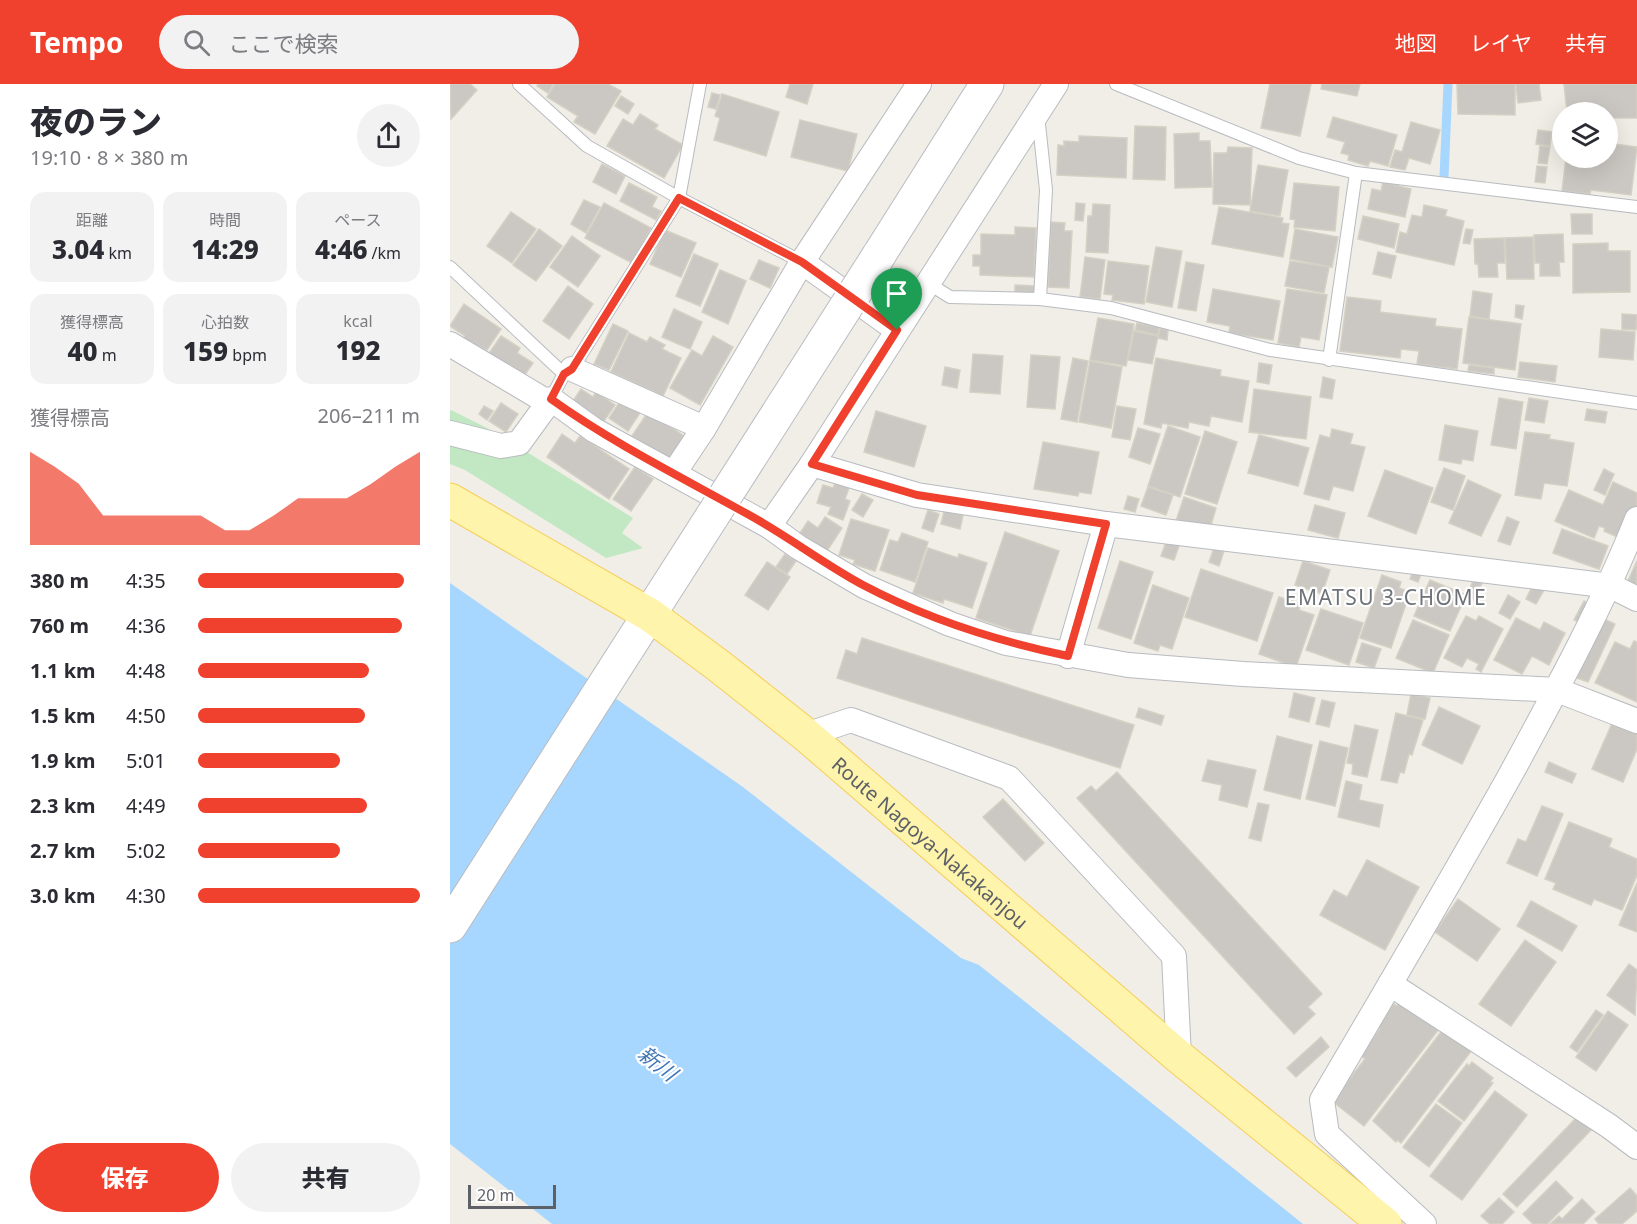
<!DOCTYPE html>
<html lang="ja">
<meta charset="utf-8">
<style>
:root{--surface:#fff;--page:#f2f2f3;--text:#2b2b33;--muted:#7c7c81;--accent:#ef412d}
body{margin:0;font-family:"Noto Sans","Noto Sans JP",sans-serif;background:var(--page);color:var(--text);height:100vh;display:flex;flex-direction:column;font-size:22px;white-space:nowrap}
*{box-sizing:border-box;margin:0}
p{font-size:20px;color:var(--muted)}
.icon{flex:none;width:33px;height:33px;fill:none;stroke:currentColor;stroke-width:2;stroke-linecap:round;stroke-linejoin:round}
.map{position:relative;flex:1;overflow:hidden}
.sheet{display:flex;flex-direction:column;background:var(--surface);width:450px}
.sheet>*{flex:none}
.controls{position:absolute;left:1102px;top:18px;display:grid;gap:12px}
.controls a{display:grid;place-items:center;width:66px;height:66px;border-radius:50%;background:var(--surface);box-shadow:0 6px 24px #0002;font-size:30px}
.scale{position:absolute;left:18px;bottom:15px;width:88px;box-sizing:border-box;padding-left:6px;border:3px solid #5d6167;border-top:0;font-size:16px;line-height:21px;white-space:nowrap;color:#5d6167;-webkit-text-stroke:4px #fff;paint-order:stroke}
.pin{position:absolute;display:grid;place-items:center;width:51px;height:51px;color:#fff;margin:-62px -26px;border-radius:50% 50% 50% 0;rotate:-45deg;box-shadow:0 0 6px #0007}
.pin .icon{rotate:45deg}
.round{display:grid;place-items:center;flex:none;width:63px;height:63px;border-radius:32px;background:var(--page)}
.overview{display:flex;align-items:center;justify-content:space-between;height:102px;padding:0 30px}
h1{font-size:33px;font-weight:800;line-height:45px}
.metrics{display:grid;grid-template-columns:repeat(3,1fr);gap:9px;height:102px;padding:6px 30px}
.metrics div{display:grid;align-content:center;border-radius:15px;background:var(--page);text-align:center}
.metrics b{font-size:26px;font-weight:800}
.metrics small{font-size:16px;font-weight:400}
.metrics p{font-size:16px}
.chart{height:168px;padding:12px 30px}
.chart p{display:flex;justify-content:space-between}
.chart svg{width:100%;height:108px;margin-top:6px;fill:var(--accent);opacity:.7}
.cta{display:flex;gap:12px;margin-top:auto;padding:12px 30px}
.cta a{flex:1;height:69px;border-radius:36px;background:var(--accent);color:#fff;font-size:24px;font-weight:800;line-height:69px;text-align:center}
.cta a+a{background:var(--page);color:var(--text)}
ul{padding:0 30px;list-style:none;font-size:20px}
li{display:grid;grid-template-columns:96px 72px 1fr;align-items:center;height:45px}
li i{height:15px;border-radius:8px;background:var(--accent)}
header{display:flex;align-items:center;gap:36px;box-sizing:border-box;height:84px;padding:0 30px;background:var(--accent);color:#fff}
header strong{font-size:28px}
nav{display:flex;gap:33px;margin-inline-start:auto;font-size:21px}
.search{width:420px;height:54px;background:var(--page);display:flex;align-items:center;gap:15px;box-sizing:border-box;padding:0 21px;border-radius:33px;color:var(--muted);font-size:22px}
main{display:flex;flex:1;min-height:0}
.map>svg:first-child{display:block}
.green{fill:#c2e8c3}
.water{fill:#a7d7ff}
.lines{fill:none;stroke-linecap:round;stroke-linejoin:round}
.stream{stroke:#a7d7ff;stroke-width:9}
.building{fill:#cbc8c3;stroke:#d5d0c4;stroke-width:1.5}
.lane-casing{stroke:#b8bbc0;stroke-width:14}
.street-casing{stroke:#b8bbc0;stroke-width:26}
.secondary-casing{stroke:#b9bcc2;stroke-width:35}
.primary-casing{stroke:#f6ce59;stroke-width:35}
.lane{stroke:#fff;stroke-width:12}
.street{stroke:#fff;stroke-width:24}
.secondary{stroke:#fff;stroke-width:33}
.primary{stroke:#fff4ac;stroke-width:33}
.secondary-bridge-casing{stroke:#b9bcc2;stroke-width:35;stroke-linecap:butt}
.secondary-bridge{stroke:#fff;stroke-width:33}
.route-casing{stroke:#fff;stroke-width:12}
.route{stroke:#ef412d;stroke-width:8}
.labels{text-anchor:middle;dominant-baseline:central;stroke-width:4.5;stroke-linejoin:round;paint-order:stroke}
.street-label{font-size:20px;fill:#5d6167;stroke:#fff}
.neighbourhood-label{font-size:21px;letter-spacing:1.5px;fill:#6e7379;stroke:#fff}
.water-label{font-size:21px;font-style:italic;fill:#3f76b6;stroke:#fff}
</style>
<header>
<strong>Tempo</strong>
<div class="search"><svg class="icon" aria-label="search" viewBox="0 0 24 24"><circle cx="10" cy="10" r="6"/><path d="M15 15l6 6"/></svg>ここで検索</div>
<nav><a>地図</a><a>レイヤ</a><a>共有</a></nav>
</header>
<main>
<section class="sheet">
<div class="overview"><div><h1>夜のラン</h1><p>19:10 · 8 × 380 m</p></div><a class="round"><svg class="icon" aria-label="share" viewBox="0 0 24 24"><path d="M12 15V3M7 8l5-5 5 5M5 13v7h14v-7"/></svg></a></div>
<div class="metrics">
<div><p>距離</p><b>3.04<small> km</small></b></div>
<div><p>時間</p><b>14:29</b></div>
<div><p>ペース</p><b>4:46<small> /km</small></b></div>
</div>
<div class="metrics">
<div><p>獲得標高</p><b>40<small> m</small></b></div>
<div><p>心拍数</p><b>159<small> bpm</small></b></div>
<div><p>kcal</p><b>192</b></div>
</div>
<div class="chart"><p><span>獲得標高</span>206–211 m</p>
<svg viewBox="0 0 160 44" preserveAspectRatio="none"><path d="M0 44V6L10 12L20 19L30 32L40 32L50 32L60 32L70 32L80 38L90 38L100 32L110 25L120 25L130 25L140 19L150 12L160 6V44z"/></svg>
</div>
<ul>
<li><b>380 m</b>4:35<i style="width:93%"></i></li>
<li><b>760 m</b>4:36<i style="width:92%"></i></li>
<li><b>1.1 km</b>4:48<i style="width:77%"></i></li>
<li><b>1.5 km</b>4:50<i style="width:75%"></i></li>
<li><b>1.9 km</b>5:01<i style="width:64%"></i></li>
<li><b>2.3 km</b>4:49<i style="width:76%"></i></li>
<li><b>2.7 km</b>5:02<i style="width:64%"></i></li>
<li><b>3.0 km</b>4:30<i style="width:100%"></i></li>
</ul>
<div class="cta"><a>保存</a><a>共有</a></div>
</section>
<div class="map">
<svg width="1187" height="1140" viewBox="0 0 1187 1140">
<rect width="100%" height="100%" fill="#f0eee6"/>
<g class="green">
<path d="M0,326L3,327L41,346L0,337Z"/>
<path d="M0,359L72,365L183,434L172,449L193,464L156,474L15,386L0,380Z"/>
</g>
<path class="water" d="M0,499L293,703L511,874L529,881L853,1140H102L0,1060Z"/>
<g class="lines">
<path class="stream" d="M994,93L998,0"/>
</g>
<g class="building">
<path d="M0,0H20L27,6L1,35Z"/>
<path d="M88,0H87H103L98,9L87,2Z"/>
<path d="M105,0H158L171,7L145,50L124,38L128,32L97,13Z"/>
<path d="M340,0H363L357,20L336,13Z"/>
<path d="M820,0H861L850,52L811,44Z"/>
<path d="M872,0H910L907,12L871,5Z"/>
<path d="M1007,0H1065V31L1008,30Z"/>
<path d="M1066,0H1089L1091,16L1068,19Z"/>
<path d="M1114,0H1187V34H1158V28H1117Z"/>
<path d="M262,9L270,11L266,25L258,23Z"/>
<path d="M272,10L329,28L316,72L264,56L270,34L265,32Z"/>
<path d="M171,12L184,20L178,30L165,22Z"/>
<path d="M190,30L208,41L205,45L233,61L214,94L157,62L173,35L183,41Z"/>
<path d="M883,33L947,51L938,82L920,77L918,82L898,76L899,71L891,69L895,58L877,53Z"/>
<path d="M350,36L407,50L398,87L341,73Z"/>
<path d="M961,38L990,46L980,80L959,74L955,86L940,83L945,66L952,68Z"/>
<path d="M685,42L716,43L715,96L683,95Z"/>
<path d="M1088,46L1102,48L1100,62L1086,60Z"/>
<path d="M749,49V57H760L762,103L725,104L724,50Z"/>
<path d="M629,52L677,54L676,94L607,91L608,61L614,62V57L629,58Z"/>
<path d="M1164,60L1187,63L1181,111L1141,106L1140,110L1112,107L1116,74H1158V66L1163,67Z"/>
<path d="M1090,62L1100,63L1097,80L1088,79Z"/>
<path d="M778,63L802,64L800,121L763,120L764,69H777Z"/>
<path d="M152,80L175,92L166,110L143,98Z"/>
<path d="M808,81L838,86L830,132L800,127Z"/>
<path d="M1087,82L1097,83L1095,99L1085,98Z"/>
<path d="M933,98L961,105L955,133L918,125L922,105L931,107Z"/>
<path d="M179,99L207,113L202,123L211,127L206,136L170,117Z"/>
<path d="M844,99L889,103L885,147L844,143L845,136L840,135Z"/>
<path d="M134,116L150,123L136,149L121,140Z"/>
<path d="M154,119L201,144L182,179L135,154Z"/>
<path d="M626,119L635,120L633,137L625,136Z"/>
<path d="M643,120L660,121L658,169L636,168L638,132H642Z"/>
<path d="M974,121L997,126L995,132L1014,137L1004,181L946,168L950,148L957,150L962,131L972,133Z"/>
<path d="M769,123L833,134L832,139L839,140L833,173L762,160Z"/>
<path d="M61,128L86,145L62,179L37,162Z"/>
<path d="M1121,130H1142V150H1122Z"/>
<path d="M913,132L949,140L944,164L908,155Z"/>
<path d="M601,138L615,139L614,147H622L619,204L598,203Z"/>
<path d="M565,143L586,144L584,193L530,191V182H523V171H531V150L565,151Z"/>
<path d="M89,145L112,162L86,197L63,181Z"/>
<path d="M845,145L888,153L882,183L840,175Z"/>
<path d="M1016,145L1023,146L1020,160L1013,159Z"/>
<path d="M215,146L246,159L231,193L200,180Z"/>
<path d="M1113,150L1114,178H1109L1110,192H1090V179H1085L1084,151Z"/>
<path d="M122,152L150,172L128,203L100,183Z"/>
<path d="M1083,153L1084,195H1057L1055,154Z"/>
<path d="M1054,154L1055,179H1047L1048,193H1029L1028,180H1025L1024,155Z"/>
<path d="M1158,159V167H1180V208L1123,209V160Z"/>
<path d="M706,163L732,167L722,223L696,218Z"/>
<path d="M928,168L946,172L941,194L923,190Z"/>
<path d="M244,170L268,180L250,222L226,212Z"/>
<path d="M635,173L655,176L650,215L630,213Z"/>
<path d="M309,176L329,184L320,204L300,195Z"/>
<path d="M658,177L699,182L694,220L662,216L663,211L654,210Z"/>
<path d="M840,177L879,183L874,209L835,202Z"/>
<path d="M736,178L754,181L746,227L728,224Z"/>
<path d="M270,186L296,197L278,240L252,228Z"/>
<path d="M565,201L585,202V209L565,208Z"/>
<path d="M118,202L143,220L119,255L93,237Z"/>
<path d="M763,205L830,217L823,256L779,249L780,242L757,238Z"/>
<path d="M837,205L877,211L869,256L851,253L849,263L828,259Z"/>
<path d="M1023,207L1042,210L1039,235L1020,232Z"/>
<path d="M897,213L931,217L930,228L986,235L985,242L1012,245L1007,285L967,280L969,267L951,265L950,274L890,267Z"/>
<path d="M14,220L51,245L37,266L13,255L15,252L0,242Z"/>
<path d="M1066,221L1074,222L1072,235L1065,233Z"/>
<path d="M224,225L252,238L240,265L212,253Z"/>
<path d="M1172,230L1187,231L1186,246L1172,245Z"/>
<path d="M1019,233L1071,240L1065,286L1013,279Z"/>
<path d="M648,234L684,240L676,282L640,276Z"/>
<path d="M687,239L709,243L708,251L685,246Z"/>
<path d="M163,240L178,247L159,286L144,280Z"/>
<path d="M710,244L718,246L717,256L708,254Z"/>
<path d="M1151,245L1185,248L1183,276L1149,273Z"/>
<path d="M684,247L708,252L702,280L678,276Z"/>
<path d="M179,249L197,258L200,253L215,261L212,265L231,274L213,312L161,288Z"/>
<path d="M51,252L70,264L67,269L83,279L72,295L37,272Z"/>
<path d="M263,252L283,263L250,321L220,304L242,266L252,272Z"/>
<path d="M523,270L553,272L550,310L520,308Z"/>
<path d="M581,271L610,273L605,325L577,323Z"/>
<path d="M623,274L638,277L627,338L611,335Z"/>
<path d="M706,274L771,286L770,292L799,297L792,338L761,332L759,342L739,338L738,344L712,339L711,344L694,340Z"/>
<path d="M640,277L672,283L661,344L629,338Z"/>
<path d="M1070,278L1107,282L1105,298L1068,293Z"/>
<path d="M809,279L822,281L819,300L807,298Z"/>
<path d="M1019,281L1044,284V290L1018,287Z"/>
<path d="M495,283L510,286L507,304L492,301Z"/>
<path d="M873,293L885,296L882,315L870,313Z"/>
<path d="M131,305L143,313L146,308L165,321L152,340L121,320Z"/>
<path d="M804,305L861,313L856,355L799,348Z"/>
<path d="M1049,314L1073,318L1066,365L1041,361Z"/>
<path d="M1079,314L1098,317L1094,339L1075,336Z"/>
<path d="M171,316L190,329L178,347L159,334Z"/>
<path d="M51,319L68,330L56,348L39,337Z"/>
<path d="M34,322L43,327L37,336L29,330Z"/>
<path d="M667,322L686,325L680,356L662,353Z"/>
<path d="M1137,325L1157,328L1155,339L1135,336Z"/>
<path d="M426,327L476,342L464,383L414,368Z"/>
<path d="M198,328L234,352L219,376L182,352Z"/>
<path d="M995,341L1028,347L1023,377L1012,375L1011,380L989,376Z"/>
<path d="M718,342L750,353L730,413L698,402Z"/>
<path d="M688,344L710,350L700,380L679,373Z"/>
<path d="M882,345L903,350L900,360L915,363L903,407L883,402L879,416L854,410L870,351L880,354Z"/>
<path d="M755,347L787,358L767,420L735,410Z"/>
<path d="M1075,348L1100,351L1099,355L1124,359L1117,402L1094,399L1091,415L1065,411Z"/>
<path d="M112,350L125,359L130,352L179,385L159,415L97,373Z"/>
<path d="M809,351L859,364L848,402L798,389Z"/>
<path d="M593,358L649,368L641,410L629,408L628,412L584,405Z"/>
<path d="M185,383L203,395L181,427L163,415Z"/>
<path d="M994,384L1015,392L1003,426L981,418Z"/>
<path d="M1154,385L1164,390L1155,411L1144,406Z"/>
<path d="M935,386L983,404L966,450L918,432Z"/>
<path d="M1018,396L1051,411L1031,452L999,439Z"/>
<path d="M1163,398L1187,409V421L1172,455L1154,447L1155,444L1149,442L1144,454L1105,437L1119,406L1153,421Z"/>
<path d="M385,399L399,404L395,415L400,417L393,436L378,430L381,423L367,419L373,401L383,404Z"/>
<path d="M698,403L723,411L716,431L691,422Z"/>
<path d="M412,410L423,416L413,433L402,426Z"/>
<path d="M678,412L689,415L685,428L674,425Z"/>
<path d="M734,413L766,424L761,441L726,437Z"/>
<path d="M865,421L895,429L888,454L858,446Z"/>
<path d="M478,426L489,430L483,448L472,444Z"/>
<path d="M494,427L513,431L510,445L491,440Z"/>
<path d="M375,433L392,444L377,467L350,449L358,437L368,444Z"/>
<path d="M1057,433L1069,438L1060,461L1048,457Z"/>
<path d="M401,435L439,446L425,487L403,480L405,476L389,471Z"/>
<path d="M1112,445L1158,462L1149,485L1103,469Z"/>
<path d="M555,448L609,467L580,552L526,534Z"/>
<path d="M452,449L478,458L465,498L430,486L440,456L448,458Z"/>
<path d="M717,456L730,459L724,476L711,472Z"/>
<path d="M478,464L508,474L509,470L537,479L522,524L494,515L493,519L463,509Z"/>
<path d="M764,464L774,467L769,482L759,478Z"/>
<path d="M335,470L346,477L337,490L326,483Z"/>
<path d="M670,477L703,488L681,555L648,544Z"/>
<path d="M853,477L880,486L872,510L845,501Z"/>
<path d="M1187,477V503L1177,499Z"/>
<path d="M317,478L340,493L318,526L295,511Z"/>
<path d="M751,485L823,509L807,557L735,533Z"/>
<path d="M964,485L972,488L968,498L960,495Z"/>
<path d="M932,491L951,498L949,504L960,508L941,564L910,554Z"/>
<path d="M1025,493L1033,497L1024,516L1016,512Z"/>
<path d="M980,496L1016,511L1000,547L964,532Z"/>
<path d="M703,501L739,514L722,565L710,561L708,567L684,559Z"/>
<path d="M1083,501L1094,506L1086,520L1076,515Z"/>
<path d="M1058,511L1070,518L1060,535L1049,529Z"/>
<path d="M829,513L851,520L849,526L864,531L846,583L809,570Z"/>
<path d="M1134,517L1141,521L1131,539L1124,536Z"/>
<path d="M871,525L913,539L899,581L856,566Z"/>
<path d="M1016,532L1026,537L1029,532L1053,545L1031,588L1026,585L1029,580L1017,574L1012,583L994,574Z"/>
<path d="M1066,534L1090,546L1094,538L1115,549L1099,581L1082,572L1072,590L1044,576Z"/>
<path d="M1154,535L1165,540L1138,598L1127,594Z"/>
<path d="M963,536L999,551L983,589L946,574Z"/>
<path d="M412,554L684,641L670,684L387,594L396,566L407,570Z"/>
<path d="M1184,557L1187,558V618L1145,599L1165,558L1180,565Z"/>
<path d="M912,559L931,565L924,584L906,578Z"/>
<path d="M844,609L865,614L859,638L839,633Z"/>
<path d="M961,610L980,614L975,635L957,631Z"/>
<path d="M872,616L885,619L879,643L866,640Z"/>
<path d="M989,623L1030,642L1012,680L972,661Z"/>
<path d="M689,624L714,632L711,641L686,633Z"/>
<path d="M946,629L973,636L962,671L959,670L954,689L950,688L947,699L931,696Z"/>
<path d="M1163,637L1187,647V665L1173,698L1142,685Z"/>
<path d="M905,641L928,646L917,693L902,690L903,680L897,679Z"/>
<path d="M827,652L862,661L850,715L814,706Z"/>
<path d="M870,657L898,664L885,722L856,715Z"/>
<path d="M758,676L806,686L797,723L769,716L772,701L752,697Z"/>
<path d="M1099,678L1126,690L1122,699L1095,688Z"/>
<path d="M667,688L872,910L858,923L865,930L844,950L627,714L641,702L646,707Z"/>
<path d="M896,697L912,701L909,716L933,721L929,743L888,733Z"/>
<path d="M553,715L594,759L575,777L533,733Z"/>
<path d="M808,719L819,721L811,757L799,754Z"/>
<path d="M1092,722L1113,730L1087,792L1057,779L1068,755L1076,758Z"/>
<path d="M1119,738L1162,755L1159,763L1187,775V791L1172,826L1144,815L1141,821L1103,805L1106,799L1095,795Z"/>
<path d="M917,776L969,803L935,866L870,831L884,806L897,813Z"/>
<path d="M1187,799V848L1169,841Z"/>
<path d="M1008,815L1050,845L1027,877L985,848Z"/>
<path d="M1081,817L1127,842L1112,867L1067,842Z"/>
<path d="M1075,856L1106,878L1061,942L1029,920Z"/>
<path d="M1179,880L1187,886L1185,931L1157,911Z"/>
<path d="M951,917L989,945L914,1042L882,1017L915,975L910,971L930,945L927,943L944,920L947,922Z"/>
<path d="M1146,926L1153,931L1127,968L1120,963Z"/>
<path d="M1158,927L1178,941L1146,987L1126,973Z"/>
<path d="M994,944L1022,966L951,1059L947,1056L946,1058L923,1037Z"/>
<path d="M871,953L879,963L846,993L837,984Z"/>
<path d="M1022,978L1043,994L1040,998L1043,999L1014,1037L988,1017L1017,980L1019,982Z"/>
<path d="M1045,1007L1077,1031L1012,1116L980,1092Z"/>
<path d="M986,1020L1012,1039L979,1083L953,1063Z"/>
<path d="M1127,1033L1141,1046L1067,1123L1053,1110Z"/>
<path d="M1106,1097L1123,1114L1097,1140H1083L1073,1130Z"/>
<path d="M1180,1104L1187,1112V1127L1172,1140H1149L1145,1135Z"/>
<path d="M1049,1114L1064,1128L1052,1140H1040L1031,1132Z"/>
<path d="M1132,1115L1145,1128L1133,1140H1100L1109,1132L1112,1135Z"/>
</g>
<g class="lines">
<defs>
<g id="lane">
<path d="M69,0L137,62L229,114L352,178"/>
<path d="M666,0L849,74L906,89L1187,123"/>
<path d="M588,31L596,106L590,215"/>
<path d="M0,183L114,290"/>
<path d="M478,199L500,213L590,215L661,224L820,266L1187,319"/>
<path d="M879,276L906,89"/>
<path d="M101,315L114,290L122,285L229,114L250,0"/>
</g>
<g id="street">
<path d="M352,178L447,246"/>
<path d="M0,260L99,319"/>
<path d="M122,285L254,344"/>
<path d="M0,349L51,362L69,359L101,315L144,346L319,442"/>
<path d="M362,380L606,0"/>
<path d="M224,389L254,344L352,178L469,0"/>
<path d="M1187,515L1161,502L656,440L467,411L362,380L319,442L348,463L414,502L500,540L556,559L678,581L793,590L1107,606L1187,637"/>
<path d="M618,572L656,440"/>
<path d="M356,651L401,636L559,694L724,872L729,973"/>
<path d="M940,900L1159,1042L1187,1063"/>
<path d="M974,1140L877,1050L872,1016C936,907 1000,799 1062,688C1107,605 1152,523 1187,435"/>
</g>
<g id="secondary">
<path d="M429,171L537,0"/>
<path d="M0,842L263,431"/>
</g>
<g id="primary">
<path id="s1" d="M0,416L200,531L269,582L356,651L729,973L935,1140"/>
</g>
</defs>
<use href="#lane" class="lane-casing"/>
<use href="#street" class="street-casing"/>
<use href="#secondary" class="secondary-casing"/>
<use href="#primary" class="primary-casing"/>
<use href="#lane" class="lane"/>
<use href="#street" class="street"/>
<use href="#secondary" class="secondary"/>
<use href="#primary" class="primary"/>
<defs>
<path id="secondary-bridge" d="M263,431L429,171"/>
</defs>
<use href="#secondary-bridge" class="secondary-bridge-casing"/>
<use href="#secondary-bridge" class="secondary-bridge"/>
</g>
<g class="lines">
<defs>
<path id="route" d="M229,114L352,178L447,246L362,380L467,411L656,440L618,572C547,557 477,535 413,501C374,480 339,453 301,432C233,394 164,360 101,315L114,290L122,285Z"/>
</defs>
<use href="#route" class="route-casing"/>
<use href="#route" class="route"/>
</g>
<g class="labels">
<g class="street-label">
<text stroke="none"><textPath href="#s1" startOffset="592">Route Nagoya-Nakakanjou</textPath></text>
</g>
<g class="neighbourhood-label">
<text x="936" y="513">EMATSU 3-CHOME</text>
</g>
<g class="water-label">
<text transform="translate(208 979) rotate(38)">新川</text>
</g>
</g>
</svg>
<div class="controls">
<a><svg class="icon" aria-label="layers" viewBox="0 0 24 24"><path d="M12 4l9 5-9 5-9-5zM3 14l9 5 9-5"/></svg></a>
</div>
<div class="scale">20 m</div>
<div class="pin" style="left:447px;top:246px;background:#1e9e55"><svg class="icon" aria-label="arrive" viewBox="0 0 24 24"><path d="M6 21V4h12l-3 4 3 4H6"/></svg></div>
</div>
</main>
